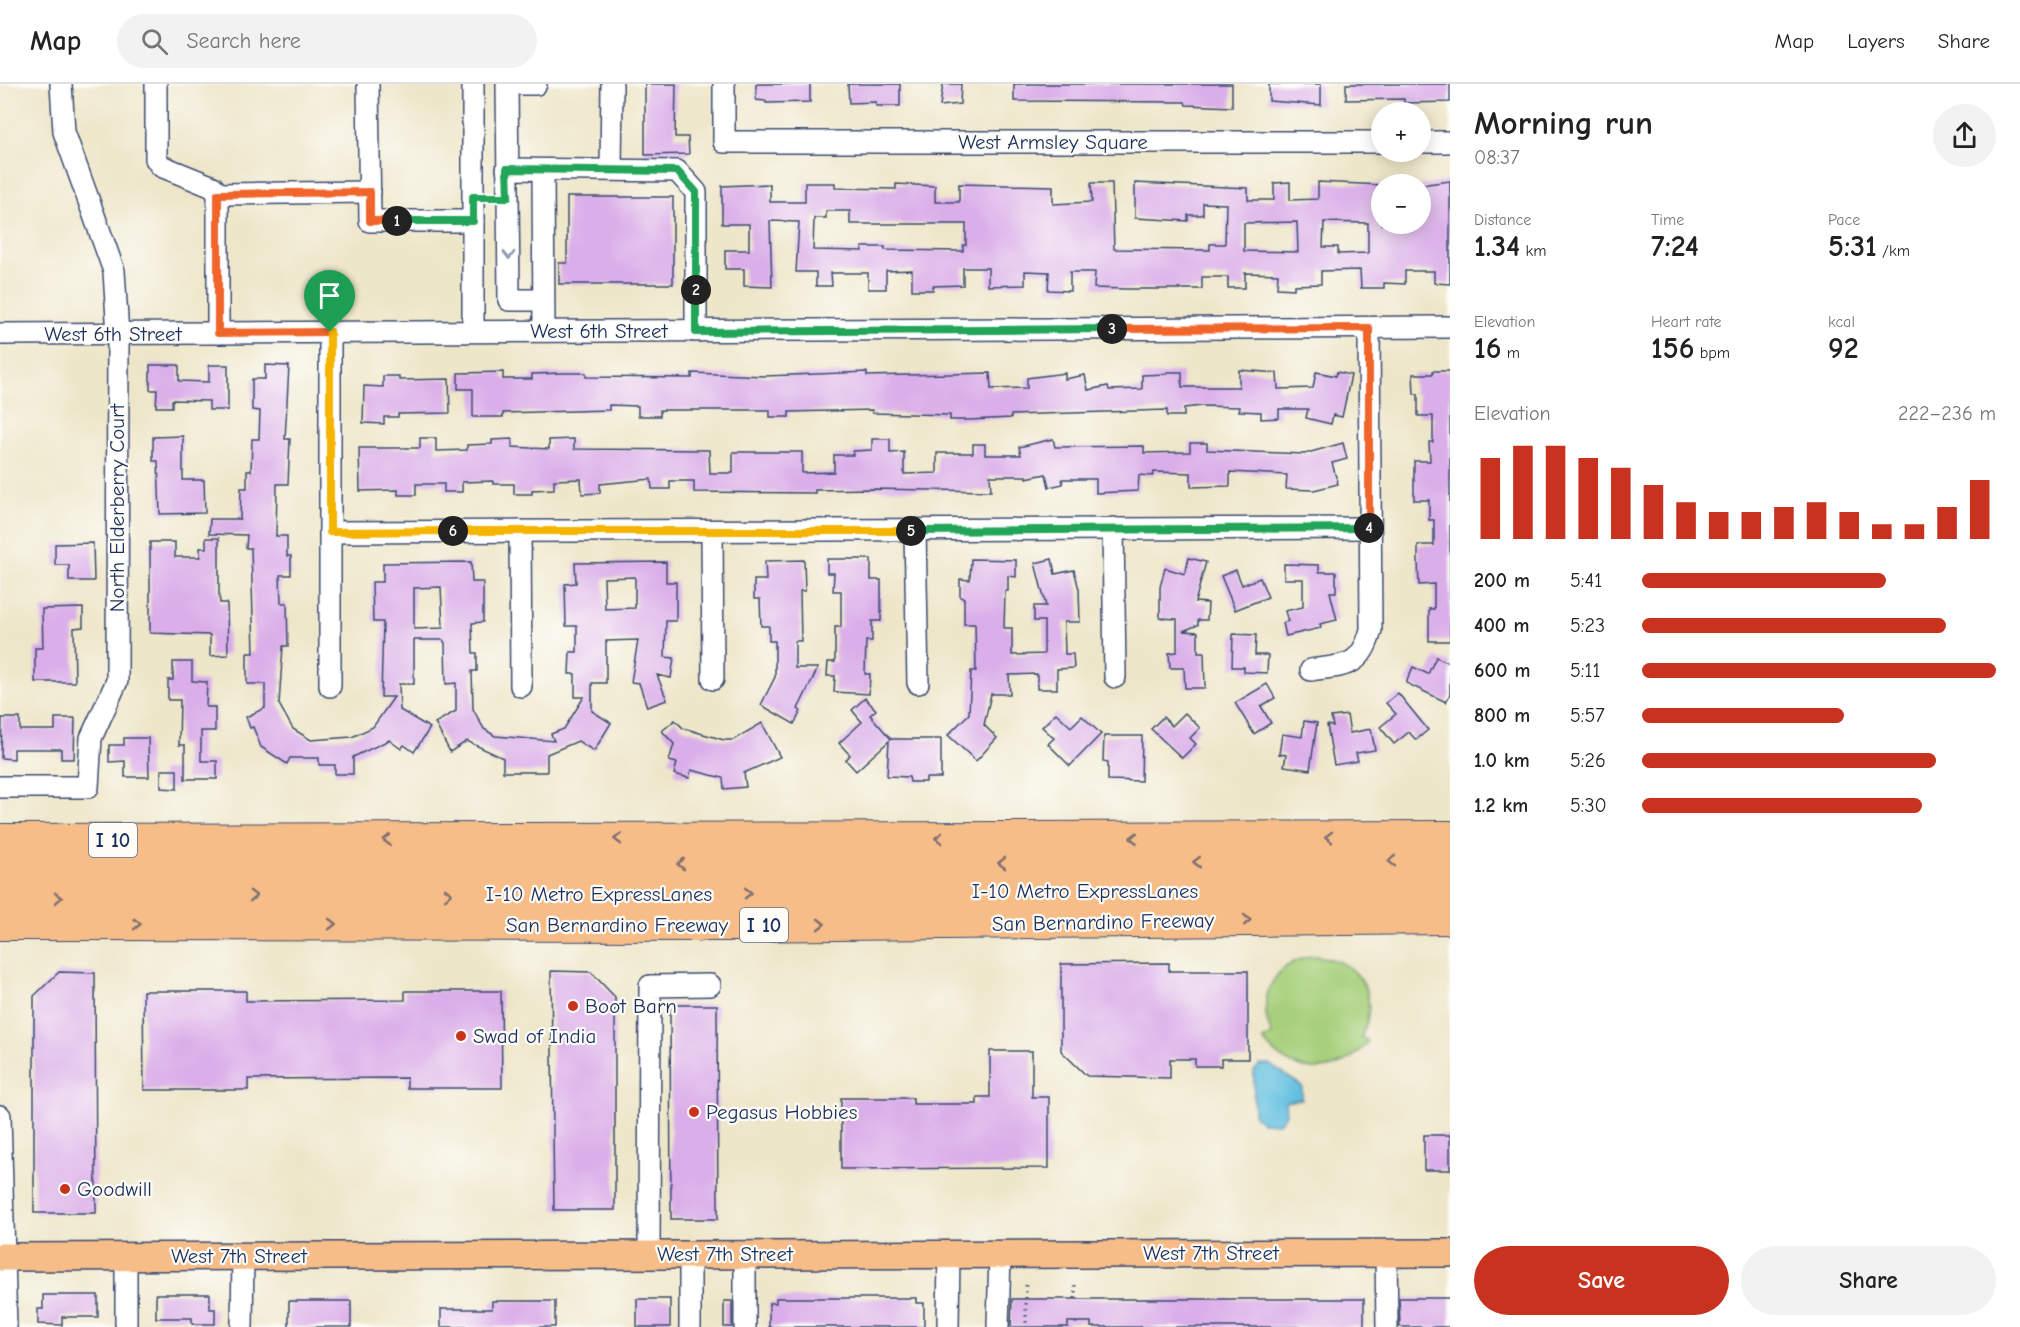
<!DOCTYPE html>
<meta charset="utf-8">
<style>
:root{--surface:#fff;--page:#f2f2f2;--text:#222;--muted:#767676;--line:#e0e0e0;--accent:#c8321e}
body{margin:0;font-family:"Comic Neue",sans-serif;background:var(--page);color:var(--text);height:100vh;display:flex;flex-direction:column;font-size:22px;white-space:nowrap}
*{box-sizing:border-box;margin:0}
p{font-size:20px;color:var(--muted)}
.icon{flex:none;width:33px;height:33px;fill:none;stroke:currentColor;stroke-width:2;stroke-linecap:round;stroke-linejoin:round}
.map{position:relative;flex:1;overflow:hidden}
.drawer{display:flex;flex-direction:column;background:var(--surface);width:570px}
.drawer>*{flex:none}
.buttons{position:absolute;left:1371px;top:18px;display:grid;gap:12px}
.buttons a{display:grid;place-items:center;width:60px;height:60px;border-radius:50%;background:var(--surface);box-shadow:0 3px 15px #0003;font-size:30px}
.pin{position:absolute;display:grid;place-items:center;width:51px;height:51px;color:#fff;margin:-62px -26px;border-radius:50% 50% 50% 0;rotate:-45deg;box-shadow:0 0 6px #0007}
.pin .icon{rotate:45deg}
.km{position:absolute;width:30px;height:30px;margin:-15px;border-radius:50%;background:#222;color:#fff;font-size:16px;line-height:30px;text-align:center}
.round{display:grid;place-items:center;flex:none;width:63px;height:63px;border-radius:32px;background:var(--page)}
.summary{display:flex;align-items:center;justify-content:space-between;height:102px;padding:0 24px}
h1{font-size:33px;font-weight:700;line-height:45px}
.stats{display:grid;grid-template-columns:repeat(3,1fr);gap:9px;height:102px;padding:6px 24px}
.stats div{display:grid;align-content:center}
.stats b{font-size:30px;font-weight:700}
.stats small{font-size:16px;font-weight:400}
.stats p{font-size:16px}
.chart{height:168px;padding:12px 24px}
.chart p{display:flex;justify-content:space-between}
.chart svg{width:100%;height:108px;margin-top:6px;stroke:var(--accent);stroke-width:6}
.primary-button{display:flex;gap:12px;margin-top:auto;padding:12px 24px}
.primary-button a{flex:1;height:69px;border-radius:36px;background:var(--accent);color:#fff;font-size:24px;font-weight:700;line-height:69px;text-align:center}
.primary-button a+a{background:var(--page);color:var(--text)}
ul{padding:0 24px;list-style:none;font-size:20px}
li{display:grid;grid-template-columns:96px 72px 1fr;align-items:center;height:45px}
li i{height:15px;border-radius:8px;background:var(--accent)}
header{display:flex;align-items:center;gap:36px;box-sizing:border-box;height:84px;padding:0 30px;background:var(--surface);border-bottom:2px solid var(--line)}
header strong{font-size:28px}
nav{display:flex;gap:33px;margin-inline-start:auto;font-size:21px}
.search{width:420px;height:54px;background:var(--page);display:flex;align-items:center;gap:15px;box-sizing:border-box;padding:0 21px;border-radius:33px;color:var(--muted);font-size:22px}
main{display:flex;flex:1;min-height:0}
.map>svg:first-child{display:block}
.green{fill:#a7d07b;stroke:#61806c;stroke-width:1.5}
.water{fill:#62bfe0;stroke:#3e779f;stroke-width:1.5}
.building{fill:#daaee9;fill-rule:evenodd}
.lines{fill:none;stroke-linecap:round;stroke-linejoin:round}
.minor-casing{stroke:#3b4a6e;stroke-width:24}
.major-casing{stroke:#3b4a6e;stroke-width:30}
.highway-casing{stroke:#3b4a6e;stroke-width:34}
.path{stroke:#3b4a6e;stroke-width:3;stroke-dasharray:1.5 4.5;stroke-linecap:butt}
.minor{stroke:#fff;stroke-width:21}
.major{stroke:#f7bd88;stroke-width:27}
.highway{stroke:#f7bd88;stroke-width:32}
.oneway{stroke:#8d97ae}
.oneway2{stroke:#7e6f71}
.split-1-casing{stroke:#fff;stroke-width:12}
.split-2-casing{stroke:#fff;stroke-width:12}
.split-3-casing{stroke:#fff;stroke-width:12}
.split-4-casing{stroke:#fff;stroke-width:12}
.split-5-casing{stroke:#fff;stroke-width:12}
.split-6-casing{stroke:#fff;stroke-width:12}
.split-7-casing{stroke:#fff;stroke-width:12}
.split-1{stroke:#f0652b;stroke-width:8}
.split-2{stroke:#22a559;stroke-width:8}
.split-3{stroke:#22a559;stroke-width:8}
.split-4{stroke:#f0652b;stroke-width:8}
.split-5{stroke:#22a559;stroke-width:8}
.split-6{stroke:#f5b400;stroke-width:8}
.split-7{stroke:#f5b400;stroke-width:8}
.poi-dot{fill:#c8321e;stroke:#fdfcf7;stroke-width:2}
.labels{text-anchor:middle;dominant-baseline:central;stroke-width:4.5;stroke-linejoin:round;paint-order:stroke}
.shield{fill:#fdfcf7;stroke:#5f6c8c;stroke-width:1.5}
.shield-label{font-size:20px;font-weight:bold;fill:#1b2f5e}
.street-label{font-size:21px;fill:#1b2f5e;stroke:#fdfcf7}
.poi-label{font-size:21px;fill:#1b2f5e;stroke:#fdfcf7;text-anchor:start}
</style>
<header>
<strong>Map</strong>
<div class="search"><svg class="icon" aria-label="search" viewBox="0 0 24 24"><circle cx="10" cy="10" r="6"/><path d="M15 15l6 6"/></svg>Search here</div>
<nav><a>Map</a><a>Layers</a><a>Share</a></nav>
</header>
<main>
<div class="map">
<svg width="1450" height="1243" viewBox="0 0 1450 1243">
<rect width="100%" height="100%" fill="#fdfcf7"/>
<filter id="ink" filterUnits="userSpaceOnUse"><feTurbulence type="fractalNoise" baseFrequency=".0167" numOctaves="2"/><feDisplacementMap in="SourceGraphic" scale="12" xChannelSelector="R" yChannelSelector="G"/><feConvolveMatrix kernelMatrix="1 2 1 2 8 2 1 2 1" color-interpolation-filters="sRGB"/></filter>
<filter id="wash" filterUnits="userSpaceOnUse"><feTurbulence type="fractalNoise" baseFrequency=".008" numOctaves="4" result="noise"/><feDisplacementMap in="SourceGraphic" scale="24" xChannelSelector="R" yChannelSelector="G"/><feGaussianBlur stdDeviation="1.35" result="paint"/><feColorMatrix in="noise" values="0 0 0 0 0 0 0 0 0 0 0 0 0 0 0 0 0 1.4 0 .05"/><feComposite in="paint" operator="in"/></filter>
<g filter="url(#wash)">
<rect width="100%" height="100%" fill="#eee6c9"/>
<path class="green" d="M1311,872C1358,873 1382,910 1361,953L1368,957C1340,995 1291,994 1263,956L1272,951C1256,914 1272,881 1311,872Z"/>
<path class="water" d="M1260,981H1270L1302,1002V1015L1285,1018L1286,1030L1279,1039L1262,1038L1254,1032V987Z"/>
<g id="blocks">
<g class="building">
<path d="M645,0H676L675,53H688L689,70L645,71Z"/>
<path d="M756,0H810V18L766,19V17L756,16Z"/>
<path d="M848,0H900V22H876V18L849,19Z"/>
<path d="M943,0H961L960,20L940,22Z"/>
<path d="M1014,0H1232V23L1186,21L1185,18L1014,17Z"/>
<path d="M1269,0H1321V21L1269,17Z"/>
<path d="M1346,0H1450V18L1404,19V15L1346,16Z"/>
<path d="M1450,97V200L1434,199V187H1405V200L1384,199V204H1361L1360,186L1321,187V200L1294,201V205L1277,204L1278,190L1245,189V204H1228V193H1202V205H1124L1094,204L1095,188H1070V207L1048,206L1049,188L1025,187V201L988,202V184H963V201L933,202V206H912V186L886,187V205H868V189H831L832,202H816V188H796L799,138L770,137L772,203L744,202V185H725V166H749V140H722V102L770,100V118H805V99H835V104L896,105V100L935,102V118H959V100L1053,102V120L1092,118L1091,99H1112L1114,165L1210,166V160H1225L1226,120L1203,119V131H1188V137L1135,134V99L1248,104V116H1274V99L1290,98V116L1318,115V98L1382,101V140H1420V101ZM826,127H850V140H966V161H963V167L885,166V163H862V167L813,166L814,134H826ZM1297,138L1298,168L1244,167V139ZM1324,138L1368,139V169L1338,170V163H1323Z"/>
<path d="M567,113H673V200H559V179H567Z"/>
<path d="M150,281H179V297L209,298V281H228V326H209V317L172,316V323H156L157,306H150Z"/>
<path d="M265,281L289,282L285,355H290L288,400H277L276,452H287V472H291V491H280L281,519H287L288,562H283L279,620L293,645L311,656L352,653L373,643L394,613H381L383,538H373L372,498H383V479L471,478L472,498H483V538L472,539L473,569H477V587H472L473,625L484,645L495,652L554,657L551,650L564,645L584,613H575V590H569L570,568H577V542H566L565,500L576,499L575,479L666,478V498H676V537H666L665,573L674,574L671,594L657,591L667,616L647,623L639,599L631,598L638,556L606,557V599H592V627L611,639L594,667L578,657L547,670V688H503V674L467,657L450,668L435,639L456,627V599L446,600L445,559L443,556H414V600H399L400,626L430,644L414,668L404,661L401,665L389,656L353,673V690H335V681H319V674H290L287,680L261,663L253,643L250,644L246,633L265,624V600H247V569H254L251,464H246L247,451L209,450L210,435H240L241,404H247V387H251L252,355H259L260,327L252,326V295H265ZM635,493V524L605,525L604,494ZM441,503L443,544L414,545V504Z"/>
<path d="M1239,286L1277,289L1278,305L1313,304L1316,288L1336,292L1337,288L1351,291L1342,333L1333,331L1331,340L1306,334L1308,325H1279V334L1261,335V328L1239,327L1240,323L1202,322L1184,324V332H1167V326L1011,331V334L968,336H950V331L872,329V326L789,328V333H770V326H660V332H638V322L609,321V326L503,329V333H473V305H458V289L503,288V295H532V290L563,289H586V293L692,294V289L765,292L867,288V292L990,289L991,305L1027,304V294L1065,289V295L1085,291L1088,306L1108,302L1109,306L1142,305V291L1167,290V288H1182V303H1239Z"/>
<path d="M1433,287H1450V557H1429V525H1434V500L1419,501L1418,477V461H1434V436H1429V416H1414V377H1430L1429,358H1433V332H1418V310H1414L1413,290H1433Z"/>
<path d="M383,292H399V296L449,295L450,329L398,330V333H384V340L363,339L364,302L383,303Z"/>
<path d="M183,352V396H204L205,429L160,430L158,377H153V353Z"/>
<path d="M420,354H436V367L467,366V361L492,360V356L512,355V363L549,365V356L574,355V365L709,366L710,389H733V368H802V389L834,388V371H853V367L872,366V355H890V369L904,368V390L937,389V369H973V360H985V371H1021L1019,363L1053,355L1055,363L1144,362V369L1190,368V359H1207V366L1304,370L1343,359L1347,375L1332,379L1338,400L1314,406L1286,405L1287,391L1230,388V402L1191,403V389L1154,388L1153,392L1139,391L1138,407L1096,409V395H1062L1063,400L1049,403L1046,390L1026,394V392H990L991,407L872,405L815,406V409L694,408V397H670V405H652L651,395L600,400V409L582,410L581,395L554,396V405L532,406V410H514V400H493V397L462,398V408H444V400H416V411H398V406L360,407L359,364H420Z"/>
<path d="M206,454H219V510L220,519H227L228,571L210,572V551L150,549V458H175V473H200V464H206Z"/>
<path d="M93,459L94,497H69V481H55V460Z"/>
<path d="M1189,474L1206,478L1195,518L1208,519L1207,536H1198V541L1183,547L1198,548V568H1204L1205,604H1185L1184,584H1170L1169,569L1177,568V535L1160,534V503L1165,484L1185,490Z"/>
<path d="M827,475H871V496H881V537H872V557H866L865,590H870L869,610L834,608L835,592H827L828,578H835V543H841V507H833L834,489H827Z"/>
<path d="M971,475L1016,476V493L1008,492V507H1005L1004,544H1012V571L1044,570V537H1034V522H1046L1035,479L1052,475L1055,490L1074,486L1079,505L1080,538H1064L1065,570H1073L1074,584L1057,585V605H1037V590L1009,591L1010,610H991L984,641L997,654L976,677L948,651L969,630L971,587H976L975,540H964V514L960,513V495L970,496Z"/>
<path d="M804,476L805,507H800L801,557H795V584H818L798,625L801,627L794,640L761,621L775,593V557H769V542H761L760,515H754V496H766L765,477Z"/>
<path d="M1284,480L1319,481V488H1336V508H1330L1337,536L1320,540L1321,544L1286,552L1283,539L1288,537L1285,527L1303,523V495H1284Z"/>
<path d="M1236,486L1242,501L1260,494L1268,513L1235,526L1221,492Z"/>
<path d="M83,524V543L74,544L75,598H35V564H43L42,525Z"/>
<path d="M1233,550L1256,551L1255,571H1268L1267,589L1244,588V583H1232Z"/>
<path d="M1436,573L1450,579V610L1446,618L1406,599L1413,583L1428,590Z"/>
<path d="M173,578H192V597L207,598L206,623H215V647H201V677H217V695H185V661H179L180,616H168V596H173Z"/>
<path d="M1267,600L1275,614L1261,622L1271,639L1254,650L1235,619Z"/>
<path d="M1398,609L1428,646L1416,656L1409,648L1394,660L1380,643L1396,630L1386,619Z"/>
<path d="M865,614L876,626L870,631L891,655H941V694H926V698H910L909,693L887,692L889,657L856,687L846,676L850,671L839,659L862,638L852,626Z"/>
<path d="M1056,629L1071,643L1082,632L1101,650L1070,682L1048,660L1054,654L1042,643Z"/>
<path d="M1185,629L1200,644L1190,654L1196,660L1182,674L1151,645L1163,633L1172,642Z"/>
<path d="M1347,631L1350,649L1371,645L1375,666L1356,669L1358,677L1334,681L1327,641L1333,642L1331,633Z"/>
<path d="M2,634H20V646H55V634H75L74,675H61V665H14V675L1,674Z"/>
<path d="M675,636L683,644L724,656H733L762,639L780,673L744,689L746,703L724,705L723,694L691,686L689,694L674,690L677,679L669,677L674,660L662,647Z"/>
<path d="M1304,637L1317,639L1310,686L1284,682L1286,671L1279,670L1282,650L1302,653Z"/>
<path d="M1104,652H1142L1141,697L1108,696V678L1103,677Z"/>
<path d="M124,654H148L149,693H125V677L109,678V661H124Z"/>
<path d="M161,686H177V705L161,704Z"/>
<path d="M1169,879V887H1248V975H1221V982H1195V975H1170V994L1087,992L1061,967V880Z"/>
<path d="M551,887L591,888L615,913V1126H554Z"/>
<path d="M59,888L95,889L96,1129H34V912Z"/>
<path d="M143,907H246V917L405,916V907H501L502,1004H407V994L248,995V1006H144Z"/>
<path d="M670,921H717L718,1135H671Z"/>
<path d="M990,967H1032V1013H1049V1084L841,1085V1014H913V1020H977V1013H990Z"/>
<rect x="1424" y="1051" width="26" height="35"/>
<path d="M156,1210H210V1225H215V1240H192V1234H156Z"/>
<path d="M43,1211H98V1233H62V1241L38,1240V1225H43Z"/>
<path d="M776,1214H916V1219H924V1243H769V1219H776Z"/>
<path d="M1399,1214H1450V1243H1400Z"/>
<rect x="637" y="1215" width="33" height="28"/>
<path d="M1012,1215H1364V1243H1091V1238H1068V1243H1011Z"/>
<rect x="289" y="1217" width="62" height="26"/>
<path d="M492,1217H555V1243H441V1225H492Z"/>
<rect x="724" y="1217" width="8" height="26"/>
</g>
</g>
</g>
<g filter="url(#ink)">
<use href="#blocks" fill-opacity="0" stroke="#3b4a6e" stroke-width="1.5"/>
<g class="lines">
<defs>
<g id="minor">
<path d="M156,0V75L161,82L213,103L218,110V249"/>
<path d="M368,0L370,137H473"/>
<path d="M473,0V247"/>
<path d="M536,0H507L509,216H543"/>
<path d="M724,0V58H1382"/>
<path d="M1420,58H1450"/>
<path d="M507,85L677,87L696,108V247"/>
<path d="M543,86L544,247"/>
<path d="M611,86L612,0"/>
<path d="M218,110L370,108"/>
<path d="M330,247V602"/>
<path d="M0,250L1450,243"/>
<path d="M1113,444L1115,593"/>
<path d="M520,447L521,602"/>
<path d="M915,447L918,599"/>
<path d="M330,448L1370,444"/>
<path d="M712,448L713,595"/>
<path d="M1311,586C1345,581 1361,584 1371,546L1369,244"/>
<path d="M0,703H88L91,654L117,597L118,251L114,187L64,48L61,0"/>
<path d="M0,1032L6,1243"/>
<path d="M1386,1169L1387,1243"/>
<path d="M649,1170L650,902L710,901"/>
<path d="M690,1170V1243"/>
<path d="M126,1240V1172"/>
<path d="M242,1243L243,1171"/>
<path d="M745,1243V1170"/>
<path d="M948,1243L949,1170"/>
<path d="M998,1243L1000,1170"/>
</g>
<path id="major" d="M0,1173L1450,1169"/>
<g id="highway">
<path d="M0,756L1450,753"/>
<path d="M0,785L1450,777"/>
<path d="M0,815L1450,805"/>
<path d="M0,840L738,841L1450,834"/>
</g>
</defs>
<use href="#minor" class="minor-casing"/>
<use href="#major" class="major-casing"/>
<use href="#highway" class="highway-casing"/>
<g class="path">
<path d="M1026,1201V1243"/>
<path d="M1075,1201V1217"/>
<path d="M1076,1238V1243"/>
</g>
<use href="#minor" class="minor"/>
<use href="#major" class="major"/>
<use href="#highway" class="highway"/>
</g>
<defs><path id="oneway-chevron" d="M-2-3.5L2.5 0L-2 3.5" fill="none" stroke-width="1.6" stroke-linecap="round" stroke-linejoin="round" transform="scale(1.5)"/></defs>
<use class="oneway" href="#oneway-chevron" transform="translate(509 171) rotate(89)"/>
<g class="oneway2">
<use href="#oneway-chevron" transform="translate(1329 753) rotate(180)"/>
<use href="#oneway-chevron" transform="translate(939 754) rotate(180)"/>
<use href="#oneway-chevron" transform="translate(1134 754) rotate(180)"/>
<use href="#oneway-chevron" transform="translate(618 755) rotate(180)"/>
<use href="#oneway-chevron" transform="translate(387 756) rotate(180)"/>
<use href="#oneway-chevron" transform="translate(1392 777) rotate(180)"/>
<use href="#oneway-chevron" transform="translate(1197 778) rotate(180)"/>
<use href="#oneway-chevron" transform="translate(1002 779) rotate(180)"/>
<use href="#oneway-chevron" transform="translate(681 780) rotate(180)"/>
<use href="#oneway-chevron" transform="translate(748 809)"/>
<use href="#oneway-chevron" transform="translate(448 810) rotate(-1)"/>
<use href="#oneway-chevron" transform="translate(253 812) rotate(-1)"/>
<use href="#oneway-chevron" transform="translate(58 814) rotate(-1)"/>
<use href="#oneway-chevron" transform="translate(1247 836) rotate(-1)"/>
<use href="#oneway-chevron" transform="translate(137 840)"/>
<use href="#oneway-chevron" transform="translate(332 840)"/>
<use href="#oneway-chevron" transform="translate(821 840)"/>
</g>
</g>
<g class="lines" filter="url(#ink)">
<defs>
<path id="split-1" d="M330,248L218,249V110L370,108V137H397"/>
<path id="split-2" d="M397,137H473V113H508L507,85L677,87L696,108V206"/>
<path id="split-3" d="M696,206V248L1112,245"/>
<path id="split-4" d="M1112,245L1369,244V444"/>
<path id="split-5" d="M911,447L1369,444"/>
<path id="split-6" d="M453,447H911"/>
<path id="split-7" d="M330,248V448L453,447"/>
</defs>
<use href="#split-1" class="split-1-casing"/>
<use href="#split-2" class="split-2-casing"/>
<use href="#split-3" class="split-3-casing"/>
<use href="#split-4" class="split-4-casing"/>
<use href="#split-5" class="split-5-casing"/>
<use href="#split-6" class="split-6-casing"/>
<use href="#split-7" class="split-7-casing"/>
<use href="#split-1" class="split-1"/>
<use href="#split-2" class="split-2"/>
<use href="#split-3" class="split-3"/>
<use href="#split-4" class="split-4"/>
<use href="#split-5" class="split-5"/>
<use href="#split-6" class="split-6"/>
<use href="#split-7" class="split-7"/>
</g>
<g class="poi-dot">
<circle cx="573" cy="922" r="6"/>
<circle cx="461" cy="952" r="6"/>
<circle cx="694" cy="1028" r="6"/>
<circle cx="65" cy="1105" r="6"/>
</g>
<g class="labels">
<g class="shield">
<rect x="89" y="739" width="48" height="34" rx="4.5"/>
<rect x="740" y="824" width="48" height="34" rx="4.5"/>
</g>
<g class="shield-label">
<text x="113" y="756">I 10</text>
<text x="764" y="841">I 10</text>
</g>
<g class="street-label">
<text x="1053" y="58">West Armsley Square</text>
<text x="599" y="247">West 6th Street</text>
<text x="113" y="250">West 6th Street</text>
<text transform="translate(117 424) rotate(-90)">North Elderberry Court</text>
<text x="1085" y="807">I-10 Metro ExpressLanes</text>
<text x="599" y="810">I-10 Metro ExpressLanes</text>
<text transform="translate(1103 838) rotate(-1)">San Bernardino Freeway</text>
<text x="617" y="841">San Bernardino Freeway</text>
<text x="1211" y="1169">West 7th Street</text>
<text x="725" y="1170">West 7th Street</text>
<text x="239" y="1172">West 7th Street</text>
</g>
<g class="poi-label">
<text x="585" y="922">Boot Barn</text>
<text x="473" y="952">Swad of India</text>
<text x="706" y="1028">Pegasus Hobbies</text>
<text x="77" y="1105">Goodwill</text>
</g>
</g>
</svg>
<div class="buttons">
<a>+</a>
<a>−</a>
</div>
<div class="pin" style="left:330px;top:248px;background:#1e9e55"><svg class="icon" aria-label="arrive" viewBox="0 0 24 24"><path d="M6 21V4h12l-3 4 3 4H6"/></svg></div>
<b class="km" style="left:397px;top:137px">1</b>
<b class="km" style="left:696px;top:206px">2</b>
<b class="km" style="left:1112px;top:245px">3</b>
<b class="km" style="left:1369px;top:444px">4</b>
<b class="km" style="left:911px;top:447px">5</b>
<b class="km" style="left:453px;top:447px">6</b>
</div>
<section class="drawer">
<div class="summary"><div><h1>Morning run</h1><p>08:37</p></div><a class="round"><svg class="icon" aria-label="share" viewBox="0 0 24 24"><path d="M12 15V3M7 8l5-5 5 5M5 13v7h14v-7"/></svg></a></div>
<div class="stats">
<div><p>Distance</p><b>1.34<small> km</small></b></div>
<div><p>Time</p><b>7:24</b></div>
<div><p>Pace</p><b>5:31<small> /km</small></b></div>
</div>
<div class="stats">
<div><p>Elevation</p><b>16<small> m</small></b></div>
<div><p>Heart rate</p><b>156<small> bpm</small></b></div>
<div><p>kcal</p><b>92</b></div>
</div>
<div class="chart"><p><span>Elevation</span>222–236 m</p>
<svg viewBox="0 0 160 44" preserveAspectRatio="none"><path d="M5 44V11M15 44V6M25 44V6M35 44V11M45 44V15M55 44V22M65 44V29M75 44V33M85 44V33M95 44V31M105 44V29M115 44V33M125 44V38M135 44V38M145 44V31M155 44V20"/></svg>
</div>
<ul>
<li><b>200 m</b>5:41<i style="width:69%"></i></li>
<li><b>400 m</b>5:23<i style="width:86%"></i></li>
<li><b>600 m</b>5:11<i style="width:100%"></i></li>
<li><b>800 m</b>5:57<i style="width:57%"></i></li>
<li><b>1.0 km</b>5:26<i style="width:83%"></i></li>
<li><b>1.2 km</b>5:30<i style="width:79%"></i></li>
</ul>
<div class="primary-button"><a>Save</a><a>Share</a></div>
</section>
</main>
